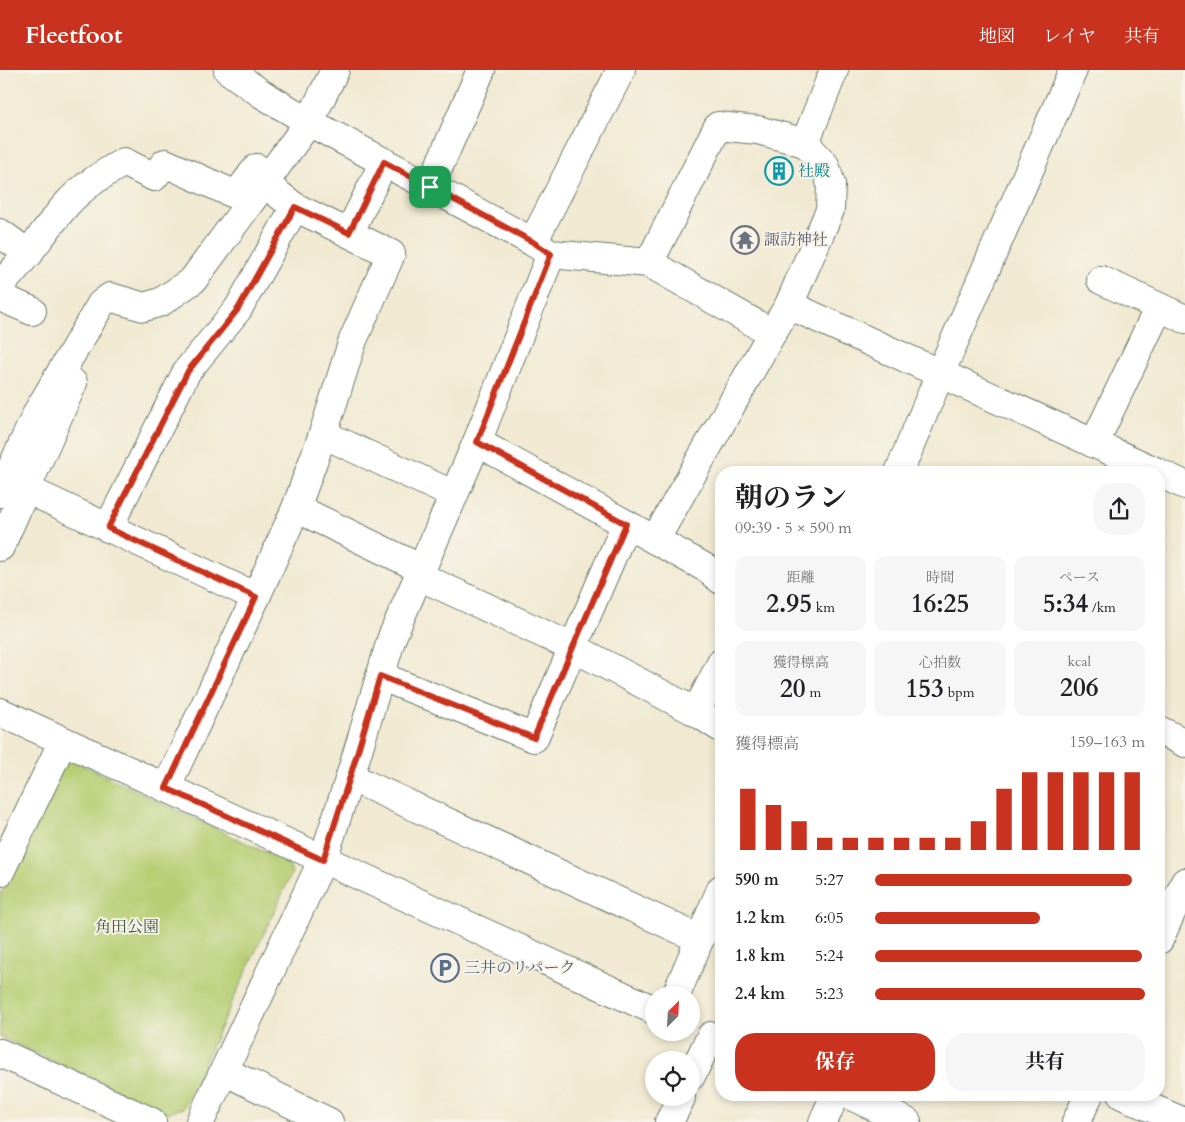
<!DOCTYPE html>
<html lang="ja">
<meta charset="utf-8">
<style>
:root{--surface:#fff;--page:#f6f6f6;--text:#202124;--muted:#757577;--accent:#c8321e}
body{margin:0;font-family:Cardo,"Noto Serif JP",serif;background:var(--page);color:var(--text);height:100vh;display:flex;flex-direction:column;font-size:19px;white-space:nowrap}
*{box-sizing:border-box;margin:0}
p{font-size:16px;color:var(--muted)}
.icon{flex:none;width:28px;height:28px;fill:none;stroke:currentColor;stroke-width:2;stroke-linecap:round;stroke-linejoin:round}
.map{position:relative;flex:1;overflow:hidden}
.drawer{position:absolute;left:715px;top:396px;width:450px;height:635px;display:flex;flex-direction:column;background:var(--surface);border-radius:20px;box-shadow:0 2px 8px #0003}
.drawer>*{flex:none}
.needle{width:32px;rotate:24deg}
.tools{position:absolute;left:645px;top:916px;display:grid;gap:10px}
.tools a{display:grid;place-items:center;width:55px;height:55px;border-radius:50%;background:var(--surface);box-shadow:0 2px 8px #0003;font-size:25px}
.pin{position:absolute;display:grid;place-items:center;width:42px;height:42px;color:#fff;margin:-21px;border-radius:10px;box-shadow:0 2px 8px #0006}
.round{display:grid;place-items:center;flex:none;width:52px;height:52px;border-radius:20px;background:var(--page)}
.headline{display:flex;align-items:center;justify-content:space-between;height:85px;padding:0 20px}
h1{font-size:28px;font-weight:700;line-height:38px}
.figures{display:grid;grid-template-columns:repeat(3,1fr);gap:8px;height:85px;padding:5px 20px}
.figures div{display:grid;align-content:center;border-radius:12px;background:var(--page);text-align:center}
.figures b{font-size:25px;font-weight:700}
.figures small{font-size:14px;font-weight:400}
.figures p{font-size:14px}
.chart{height:140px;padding:10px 20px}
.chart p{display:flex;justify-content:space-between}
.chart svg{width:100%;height:90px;margin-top:5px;stroke:var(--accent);stroke-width:6}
.button{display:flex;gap:10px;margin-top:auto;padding:10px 20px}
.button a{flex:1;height:58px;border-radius:20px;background:var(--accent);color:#fff;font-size:20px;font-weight:700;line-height:58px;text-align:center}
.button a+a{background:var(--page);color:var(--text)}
ul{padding:0 20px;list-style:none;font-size:16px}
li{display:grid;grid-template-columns:80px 60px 1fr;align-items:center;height:38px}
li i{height:12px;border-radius:6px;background:var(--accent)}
header{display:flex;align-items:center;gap:30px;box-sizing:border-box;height:70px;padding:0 25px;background:var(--accent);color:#fff}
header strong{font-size:24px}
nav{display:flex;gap:28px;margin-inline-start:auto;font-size:18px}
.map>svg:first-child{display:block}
.green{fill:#b7ce73;stroke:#6b8654}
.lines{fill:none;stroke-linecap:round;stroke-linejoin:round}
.minor-casing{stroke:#68796b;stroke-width:30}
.minor{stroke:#fff;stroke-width:28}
.route-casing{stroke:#fff;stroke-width:10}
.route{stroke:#c8321e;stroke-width:6}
.labels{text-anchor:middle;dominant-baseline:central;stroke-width:4;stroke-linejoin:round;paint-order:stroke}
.culture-label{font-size:16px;fill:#0d838f;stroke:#f7f3e8;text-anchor:start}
.worship-label{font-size:16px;fill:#5b616d;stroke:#f7f3e8;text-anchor:start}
.park-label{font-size:16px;fill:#3d5a41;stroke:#f7f3e8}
.service-label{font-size:16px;fill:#4e5e75;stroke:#f7f3e8;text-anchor:start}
</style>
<header>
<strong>Fleetfoot</strong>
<nav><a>地図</a><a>レイヤ</a><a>共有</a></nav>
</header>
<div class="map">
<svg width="1185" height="1052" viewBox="0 0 1185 1052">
<rect width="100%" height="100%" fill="#f7f3e8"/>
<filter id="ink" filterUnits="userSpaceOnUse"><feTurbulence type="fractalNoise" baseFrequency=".02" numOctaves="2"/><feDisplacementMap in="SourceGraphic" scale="10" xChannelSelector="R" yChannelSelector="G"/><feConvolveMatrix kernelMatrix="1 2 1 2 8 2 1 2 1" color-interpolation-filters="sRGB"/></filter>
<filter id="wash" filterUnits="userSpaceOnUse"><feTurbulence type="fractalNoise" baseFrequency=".0096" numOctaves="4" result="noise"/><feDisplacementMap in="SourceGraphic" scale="20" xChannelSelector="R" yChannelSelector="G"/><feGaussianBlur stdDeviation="1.12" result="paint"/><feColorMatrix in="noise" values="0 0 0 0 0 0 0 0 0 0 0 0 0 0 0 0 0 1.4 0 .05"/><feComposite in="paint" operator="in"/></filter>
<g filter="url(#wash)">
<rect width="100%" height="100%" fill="#f1e9d1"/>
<path class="green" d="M74,691L288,793L292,803L183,1038L167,1043L0,967V826L60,695Z"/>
</g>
<g filter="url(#ink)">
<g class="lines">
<defs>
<g id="minor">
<path d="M228,0L262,24L309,52L533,172L551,184L649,193L772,263L789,235L830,140L831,114L825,95L805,73L758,60L718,56L649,193"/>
<path d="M805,73L834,0"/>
<path d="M252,104L295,137L391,184L353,270L323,364L296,438L256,527"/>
<path d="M430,117L481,0"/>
<path d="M0,163L29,184"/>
<path d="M349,163L384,92"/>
<path d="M533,172L621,0"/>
<path d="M1101,210L1185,249"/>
<path d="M0,215C26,190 44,160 67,134C83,116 103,104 124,92L154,107L165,93L236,125L257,98"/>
<path d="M0,227L32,241"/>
<path d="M789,235L1157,402"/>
<path d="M323,364L454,425"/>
<path d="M477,372L706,498L721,510"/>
<path d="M1094,374L1159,237"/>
<path d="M899,402L940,304L1073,0"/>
<path d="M1159,403L1185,415"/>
<path d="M26,419L73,313"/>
<path d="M0,423L38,341L101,234L110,227L144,237L161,232L193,210L309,52L335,0"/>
<path d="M296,438L422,499"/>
<path d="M108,458L187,301L238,239L295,137"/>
<path d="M655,470L772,263"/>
<path d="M0,477L26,419L256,527L166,718"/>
<path d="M419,506L574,578L696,642L721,658"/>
<path d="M380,606L534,668L626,454"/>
<path d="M0,642L654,940"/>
<path d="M696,642L721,593"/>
<path d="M1159,660L1185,673"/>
<path d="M350,707L700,869"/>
<path d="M0,802L63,671"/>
<path d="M1159,870L1185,812"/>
<path d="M676,925L721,819"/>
<path d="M0,983L152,1052"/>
<path d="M224,1001L329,1052"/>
<path d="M691,1006L711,966"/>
<path d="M849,1025L907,1052"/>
<path d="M1122,1025L1184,1052L1185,1051"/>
<path d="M200,1052L323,789L350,707L392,567L477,372L551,184"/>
<path d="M669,1052L681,1028"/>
<path d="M823,1052L835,1025"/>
<path d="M1076,1052L1089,1025"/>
</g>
</defs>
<use href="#minor" class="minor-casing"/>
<use href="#minor" class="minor"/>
</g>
</g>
<g class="lines" filter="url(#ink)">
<defs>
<path id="route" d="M384,92L533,172L551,184L477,372L626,454L534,668L380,606L350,707L323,790L166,718L256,527L108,458L188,301L238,239L295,137L349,163Z"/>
</defs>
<use href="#route" class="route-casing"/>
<use href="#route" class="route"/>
</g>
<defs>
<symbol id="building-ring" viewBox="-11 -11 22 22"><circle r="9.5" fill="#f7f3e8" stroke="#0f9aa8" stroke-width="1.5"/><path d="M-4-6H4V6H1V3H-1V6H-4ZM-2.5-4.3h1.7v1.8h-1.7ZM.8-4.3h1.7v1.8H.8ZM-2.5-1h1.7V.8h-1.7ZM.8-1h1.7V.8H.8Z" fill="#0f9aa8"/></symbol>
<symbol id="temple-ring" viewBox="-11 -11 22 22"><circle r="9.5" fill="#f7f3e8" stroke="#6b7280" stroke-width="1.5"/><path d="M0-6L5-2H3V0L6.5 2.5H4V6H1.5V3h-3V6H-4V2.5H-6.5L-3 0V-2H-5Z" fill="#6b7280"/></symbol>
<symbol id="parking-ring" viewBox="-11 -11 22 22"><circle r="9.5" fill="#f7f3e8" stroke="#5c6f8a" stroke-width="1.5"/><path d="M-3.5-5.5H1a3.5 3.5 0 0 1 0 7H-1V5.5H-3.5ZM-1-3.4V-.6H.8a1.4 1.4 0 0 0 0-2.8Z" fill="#5c6f8a"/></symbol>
</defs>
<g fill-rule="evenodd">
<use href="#building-ring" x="763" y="85" width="32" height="32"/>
<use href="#temple-ring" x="729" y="154" width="32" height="32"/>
<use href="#parking-ring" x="429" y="882" width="32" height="32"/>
</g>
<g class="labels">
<g class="culture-label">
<text x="798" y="101">社殿</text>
</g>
<g class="worship-label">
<text x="764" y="170">諏訪神社</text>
</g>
<g class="park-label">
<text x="127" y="857">角田公園</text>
</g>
<g class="service-label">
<text x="464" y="898">三井のリパーク</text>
</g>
</g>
</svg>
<div class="tools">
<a><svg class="needle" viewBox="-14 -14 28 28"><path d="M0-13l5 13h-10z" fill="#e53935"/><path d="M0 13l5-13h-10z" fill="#757577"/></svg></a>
<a><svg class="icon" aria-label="locate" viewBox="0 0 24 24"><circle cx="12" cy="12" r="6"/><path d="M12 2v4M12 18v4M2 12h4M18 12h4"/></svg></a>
</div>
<div class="pin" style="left:430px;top:117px;background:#1e9e55"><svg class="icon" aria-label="arrive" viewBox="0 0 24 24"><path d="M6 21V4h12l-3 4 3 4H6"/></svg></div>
<section class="drawer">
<div class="headline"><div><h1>朝のラン</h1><p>09:39 · 5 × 590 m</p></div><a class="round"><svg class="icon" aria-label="share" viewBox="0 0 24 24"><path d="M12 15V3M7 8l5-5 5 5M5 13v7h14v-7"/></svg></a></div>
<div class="figures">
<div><p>距離</p><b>2.95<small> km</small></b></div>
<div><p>時間</p><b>16:25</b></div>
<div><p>ペース</p><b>5:34<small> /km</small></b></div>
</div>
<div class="figures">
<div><p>獲得標高</p><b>20<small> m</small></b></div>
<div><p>心拍数</p><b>153<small> bpm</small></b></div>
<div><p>kcal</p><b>206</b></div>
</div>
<div class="chart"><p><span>獲得標高</span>159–163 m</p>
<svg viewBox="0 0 160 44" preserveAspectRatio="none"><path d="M5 44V14M15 44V22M25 44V30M35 44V38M45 44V38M55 44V38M65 44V38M75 44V38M85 44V38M95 44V30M105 44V14M115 44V6M125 44V6M135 44V6M145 44V6M155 44V6"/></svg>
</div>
<ul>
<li><b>590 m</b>5:27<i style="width:95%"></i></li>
<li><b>1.2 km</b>6:05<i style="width:61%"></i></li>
<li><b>1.8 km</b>5:24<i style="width:99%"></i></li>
<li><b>2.4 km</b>5:23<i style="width:100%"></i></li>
</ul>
<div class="button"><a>保存</a><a>共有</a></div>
</section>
</div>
